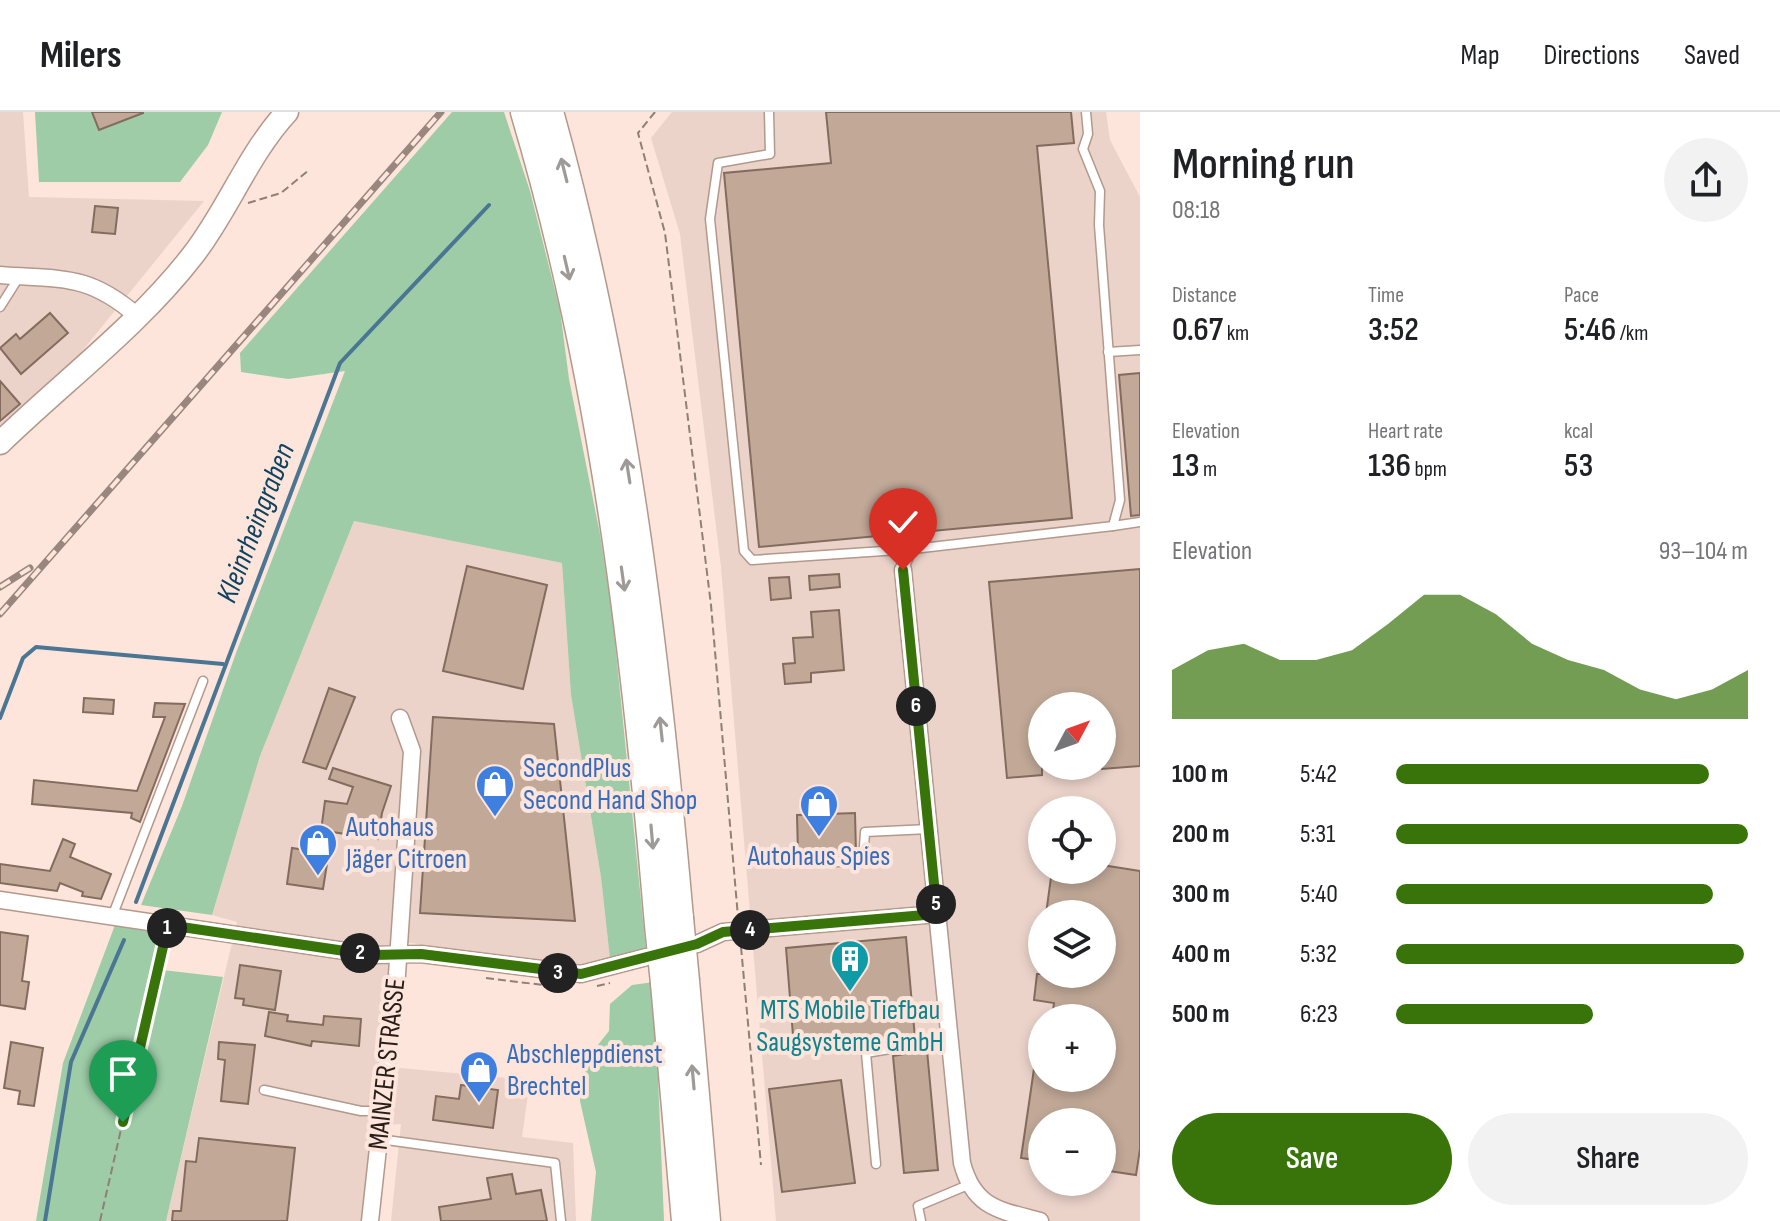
<!DOCTYPE html>
<meta charset="utf-8">
<style>
:root{--surface:#fff;--page:#f2f2f2;--text:#202124;--muted:#757577;--line:#e0e0e0;--accent:#38740a}
body{margin:0;font-family:"Sofia Sans Condensed",sans-serif;background:var(--page);color:var(--text);height:100vh;display:flex;flex-direction:column;font-size:30px;white-space:nowrap}
*{box-sizing:border-box;margin:0}
p{font-size:26px;color:var(--muted)}
.icon{flex:none;width:44px;height:44px;fill:none;stroke:currentColor;stroke-width:2;stroke-linecap:round;stroke-linejoin:round}
.map{position:relative;flex:1;overflow:hidden}
.drawer{display:flex;flex-direction:column;background:var(--surface);width:640px}
.drawer>*{flex:none}
.needle{width:52px;rotate:49deg}
.fabs{position:absolute;left:1028px;top:580px;display:grid;gap:16px}
.fabs a{display:grid;place-items:center;width:88px;height:88px;border-radius:50%;background:var(--surface);box-shadow:0 4px 12px #0003;font-size:40px}
.pin{position:absolute;display:grid;place-items:center;width:68px;height:68px;color:#fff;margin:-82px -34px;border-radius:50% 50% 50% 0;rotate:-45deg;box-shadow:0 0 8px #0007}
.pin .icon{rotate:45deg}
.km{position:absolute;width:40px;height:40px;margin:-20px;border-radius:50%;background:#222;color:#fff;font-size:22px;line-height:40px;text-align:center}
.round{display:grid;place-items:center;flex:none;width:84px;height:84px;border-radius:42px;background:var(--page)}
.head{display:flex;align-items:center;justify-content:space-between;height:136px;padding:0 32px}
h1{font-size:44px;font-weight:600;line-height:60px}
.figures{display:grid;grid-template-columns:repeat(3,1fr);gap:12px;height:136px;padding:8px 32px}
.figures div{display:grid;align-content:center}
.figures b{font-size:34px;font-weight:600}
.figures small{font-size:22px;font-weight:400}
.figures p{font-size:22px}
.chart{height:224px;padding:16px 32px}
.chart p{display:flex;justify-content:space-between}
.chart svg{width:100%;height:144px;margin-top:8px;fill:var(--accent);opacity:.7}
.button{display:flex;gap:16px;margin-top:auto;padding:16px 32px}
.button a{flex:1;height:92px;border-radius:48px;background:var(--accent);color:#fff;font-size:32px;font-weight:600;line-height:92px;text-align:center}
.button a+a{background:var(--page);color:var(--text)}
ul{padding:0 32px;list-style:none;font-size:26px}
li{display:grid;grid-template-columns:128px 96px 1fr;align-items:center;height:60px}
li i{height:20px;border-radius:10px;background:var(--accent)}
header{display:flex;align-items:center;gap:48px;box-sizing:border-box;height:112px;padding:0 40px;background:var(--surface);border-bottom:2px solid var(--line)}
header strong{font-size:38px}
nav{display:flex;gap:44px;margin-inline-start:auto;font-size:28px}
main{display:flex;flex:1;min-height:0}
.map>svg:first-child{display:block}
.commercial{fill:#ebd3ca;fill-rule:evenodd}
.green{fill:#9dcca7}
.lines{fill:none;stroke-linecap:round;stroke-linejoin:round}
.stream{stroke:#4a7593;stroke-width:4}
.building{fill:#c1a897;stroke:#836c5d;stroke-width:2}
.lane-casing{stroke:#b3988c;stroke-width:11}
.street-casing{stroke:#b3988c;stroke-width:19}
.secondary-casing{stroke:#b3988c;stroke-width:25}
.highway-casing{stroke:#b3988c;stroke-width:31}
.path{stroke:#8f7f77;stroke-width:2;stroke-dasharray:8 4;stroke-linecap:butt}
.lane{stroke:#fff;stroke-width:8}
.street{stroke:#fff;stroke-width:16}
.secondary{stroke:#fff;stroke-width:22}
.highway{stroke:#fff;stroke-width:28}
.rail-casing{stroke:#98867f;stroke-width:7}
.rail{stroke:#fde5db;stroke-width:4;stroke-dasharray:12;stroke-linecap:butt}
.highway-bridge-casing{stroke:#b3988c;stroke-width:31;stroke-linecap:butt}
.highway-bridge{stroke:#fff;stroke-width:28}
.oneway{stroke:#9e9a98}
.route-casing{stroke:#fff;stroke-width:16}
.route{stroke:#38740a;stroke-width:10}
.labels{text-anchor:middle;dominant-baseline:central;stroke-width:8;stroke-linejoin:round;paint-order:stroke}
.shop-label{font-size:28px;fill:#366cbe;stroke:#fde5db;text-anchor:start}
.culture-label{font-size:28px;fill:#0d838f;stroke:#fde5db}
.street-label{font-size:28px;fill:#281e19;stroke:#fde5db}
.water-label{font-size:30px;font-style:italic;fill:#0d4261;stroke:#fde5db}
</style>
<header>
<strong>Milers</strong>
<nav><a>Map</a><a>Directions</a><a>Saved</a></nav>
</header>
<main>
<div class="map">
<svg width="1140" height="1109" viewBox="0 0 1140 1109">
<rect width="100%" height="100%" fill="#fde5db"/>
<g class="commercial">
<path d="M0,0H23L29,85L204,89L70,254L0,319Z"/>
<path d="M672,0H1106L1110,28L1140,85V1109H776L721,455L680,122L651,26ZM1042,594H1102V654H1042ZM1042,698H1102V758H1042ZM1042,802H1102V862H1042ZM1042,906H1102V966H1042ZM1042,1010H1102V1070H1042Z"/>
<path d="M354,409L562,451L571,583L601,765L610,847L578,857L392,828L379,954L530,968L522,1025L573,1031L576,1109H391L401,1012L372,1014L361,1109H166L237,810L212,803L260,644Z"/>
</g>
<g class="green">
<path d="M35,0H222L208,33L180,70H39Z"/>
<path d="M452,0H504L530,79L560,198L569,267L600,422L612,500L646,838L610,847L601,765L571,583L562,451L354,409L260,644L212,803L141,793L182,694L236,541L345,259L288,267L241,260L240,241Z"/>
<path d="M115,813L163,819L154,857L223,865L166,1109H36L63,951Z"/>
<path d="M654,870L664,1109H591L596,1060L580,989L582,953L609,919L610,892L632,873Z"/>
</g>
<g class="lines">
<g class="stream">
<path d="M0,606L23,546L36,535L223,552"/>
<path d="M136,790L340,251L489,93"/>
<path d="M45,1109L71,950L124,828"/>
</g>
</g>
<g class="building">
<path d="M92,0H143V1L99,18Z"/>
<path d="M826,0H1071L1074,31L1037,34L1072,406L759,435L724,61L831,51Z"/>
<path d="M95,94L118,96L115,122L92,120Z"/>
<path d="M50,201L68,221L21,262L0,236L16,222L20,227Z"/>
<path d="M1140,261V403L1131,404L1119,263Z"/>
<path d="M0,269L20,292L0,309Z"/>
<path d="M467,454L547,473L523,577L443,559Z"/>
<path d="M1140,457V654L1102,657V594H1042V663L1007,666L989,470Z"/>
<path d="M839,462L840,475L810,478L809,464Z"/>
<path d="M789,465L791,486L771,488L769,466Z"/>
<path d="M839,498L844,558L811,561V570L785,572L783,552L795,551L793,526L813,525L811,500Z"/>
<path d="M329,576L355,585L326,657L303,650Z"/>
<path d="M84,586L114,588L113,602L83,600Z"/>
<path d="M155,591L185,592L140,710L131,706L132,701L32,692L34,668L137,679L165,605H153Z"/>
<path d="M433,605L554,612L575,809L420,801Z"/>
<path d="M333,656L391,674L382,701L378,727L332,720L323,777L287,772L292,736L305,738V732L319,734L325,689L347,692L353,675L329,667Z"/>
<path d="M855,701L856,741L798,743L797,703Z"/>
<path d="M63,727L75,732L70,745L111,762L101,787L82,784L83,780L60,771L57,779L0,771V752L50,759Z"/>
<path d="M1102,753L1140,759V1037L1136,1063L1102,1058V1010H1042V1049L1021,1046L1036,943L1042,944V966H1102V906H1052L1054,891L1034,888L1037,862H1102V802H1046L1052,758H1102Z"/>
<path d="M0,820L28,824L22,869L29,870L25,897L0,893Z"/>
<path d="M906,825L915,926L794,936L786,836Z"/>
<path d="M240,853L281,859L275,898L243,893L244,887L235,886Z"/>
<path d="M269,900L288,903L287,909L323,913L324,904L361,907L359,934L312,929L311,934L265,924Z"/>
<path d="M11,930L43,936L34,994L18,992L20,979L4,976Z"/>
<path d="M219,930L255,933L248,992L221,989L225,948L218,947Z"/>
<path d="M927,938L938,1058L904,1061L893,944Z"/>
<path d="M841,968L855,1071L782,1080L769,977Z"/>
<path d="M461,973L498,978L493,1016L433,1008L436,984L459,987Z"/>
<path d="M199,1026L295,1036L287,1109H172L173,1099H181L186,1049L196,1050Z"/>
<path d="M512,1062L516,1082L541,1078L547,1109H441L439,1095L491,1087L487,1066Z"/>
</g>
<g class="lines">
<defs>
<g id="lane">
<path d="M769,0L770,42L718,51L710,107L744,439L752,448L913,437L1113,414L1120,388L1099,113L1100,79L1083,37L1088,22L1086,0"/>
<path d="M0,195L19,165"/>
<path d="M1108,240L1140,238"/>
<path d="M1113,414L1140,410"/>
<path d="M903,458L913,437"/>
<path d="M813,750H863L865,720L929,717"/>
<path d="M112,805L203,569"/>
<path d="M264,978L361,999H381"/>
<path d="M379,1027L555,1051L561,1109"/>
<path d="M876,1052L866,941L950,927"/>
<path d="M921,1109L918,1094L968,1073"/>
</g>
<g id="street">
<path d="M0,163C61,168 87,161 136,203"/>
<path d="M903,458L962,1051C974,1096 999,1098 1040,1109"/>
<path d="M0,788L372,843L421,842L581,862L697,832L723,820L937,802"/>
<path d="M370,1109L397,863L412,639L400,606"/>
</g>
<path id="secondary" d="M0,331C64,269 139,213 193,143C228,98 248,42 287,0"/>
<g id="highway">
<path d="M525,0C604,265 636,538 659,813"/>
<path d="M549,0C623,264 655,534 679,806"/>
<path d="M685,869L706,1109"/>
<path d="M665,871L686,1109"/>
</g>
</defs>
<use href="#lane" class="lane-casing"/>
<use href="#street" class="street-casing"/>
<use href="#secondary" class="secondary-casing"/>
<use href="#highway" class="highway-casing"/>
<g class="path">
<path d="M655,0L638,21L665,121L711,493L738,805"/>
<path d="M248,91L281,81L309,58"/>
<path d="M741,835L761,1053"/>
<path d="M486,866L551,874"/>
<path d="M597,874L610,871"/>
<path d="M100,1109L165,826"/>
</g>
<use href="#lane" class="lane"/>
<use href="#street" class="street"/>
<use href="#secondary" class="secondary"/>
<use href="#highway" class="highway"/>
<defs>
<g id="rail">
<path d="M0,475L30,456"/>
<path d="M0,502L441,0"/>
</g>
</defs>
<use href="#rail" class="rail-casing"/>
<use href="#rail" class="rail"/>
<defs>
<g id="highway-bridge">
<path d="M679,806L685,869"/>
<path d="M659,813L665,871"/>
</g>
</defs>
<use href="#highway-bridge" class="highway-bridge-casing"/>
<use href="#highway-bridge" class="highway-bridge"/>
</g>
<defs><path id="oneway-shaft" d="M-6 0H5M1.5-3L5.5 0L1.5 3" fill="none" stroke-width="1.6" stroke-linecap="round" stroke-linejoin="round" transform="scale(2)"/></defs>
<g class="oneway">
<use href="#oneway-shaft" transform="translate(564 58) rotate(-104)"/>
<use href="#oneway-shaft" transform="translate(567 156) rotate(77)"/>
<use href="#oneway-shaft" transform="translate(628 359) rotate(-99)"/>
<use href="#oneway-shaft" transform="translate(623 467) rotate(82)"/>
<use href="#oneway-shaft" transform="translate(661 617) rotate(-96)"/>
<use href="#oneway-shaft" transform="translate(652 725) rotate(85)"/>
<use href="#oneway-shaft" transform="translate(693 965) rotate(-95)"/>
</g>
<g class="lines">
<defs>
<path id="route" d="M123,1010L168,813L372,843L421,842L581,862L697,832L723,820L937,802L903,458"/>
</defs>
<use href="#route" class="route-casing"/>
<use href="#route" class="route"/>
</g>
<defs>
<symbol id="shop-pin" viewBox="-11 -11 22 30"><path d="M0 17L-7.5 6A9.5 9.5 0 1 1 7.5 6Z" fill="#3f7fe0" stroke="#fde5db"/><path d="M-5-2.5h2.3a2.7 3.5 0 0 1 5.4 0H5L5.5 6h-11ZM-1.5-2.5h3a1.5 2.3 0 0 0-3 0Z" fill="#fff"/></symbol>
<symbol id="building-pin" viewBox="-11 -11 22 30"><path d="M0 17L-7.5 6A9.5 9.5 0 1 1 7.5 6Z" fill="#0f9aa8" stroke="#fde5db"/><path d="M-4-6H4V6H1V3H-1V6H-4ZM-2.5-4.3h1.7v1.8h-1.7ZM.8-4.3h1.7v1.8H.8ZM-2.5-1h1.7V.8h-1.7ZM.8-1h1.7V.8H.8Z" fill="#fff"/></symbol>
</defs>
<g fill-rule="evenodd">
<use href="#shop-pin" x="473" y="650" width="44" height="60"/>
<use href="#shop-pin" x="797" y="670" width="44" height="60"/>
<use href="#shop-pin" x="296" y="709" width="44" height="60"/>
<use href="#building-pin" x="828" y="825" width="44" height="60"/>
<use href="#shop-pin" x="457" y="936" width="44" height="60"/>
</g>
<g class="labels">
<g class="shop-label">
<text x="523" y="656">SecondPlus<tspan x="523" dy="32">Second Hand Shop</tspan></text>
<text x="346" y="715">Autohaus<tspan x="346" dy="32">Jäger Citroen</tspan></text>
<text x="819" y="744" text-anchor="middle">Autohaus Spies</text>
<text x="507" y="942">Abschleppdienst<tspan x="507" dy="32">Brechtel</tspan></text>
</g>
<g class="culture-label">
<text x="850" y="898">MTS Mobile Tiefbau<tspan x="850" dy="32">Saugsysteme GmbH</tspan></text>
</g>
<g class="street-label">
<text transform="translate(387 952) rotate(-84)">MAINZER STRASSE</text>
</g>
<g class="water-label">
<text transform="translate(256 411) rotate(-69)">Kleinrheingraben</text>
</g>
</g>
</svg>
<div class="fabs">
<a><svg class="needle" viewBox="-14 -14 28 28"><path d="M0-13l5 13h-10z" fill="#e53935"/><path d="M0 13l5-13h-10z" fill="#757577"/></svg></a>
<a><svg class="icon" aria-label="locate" viewBox="0 0 24 24"><circle cx="12" cy="12" r="6"/><path d="M12 2v4M12 18v4M2 12h4M18 12h4"/></svg></a>
<a><svg class="icon" aria-label="layers" viewBox="0 0 24 24"><path d="M12 4l9 5-9 5-9-5zM3 14l9 5 9-5"/></svg></a>
<a>+</a>
<a>−</a>
</div>
<div class="pin" style="left:123px;top:1010px;background:#1e9e55"><svg class="icon" aria-label="arrive" viewBox="0 0 24 24"><path d="M6 21V4h12l-3 4 3 4H6"/></svg></div>
<div class="pin" style="left:903px;top:458px;background:#d93025"><svg class="icon" aria-label="check" viewBox="0 0 24 24"><path d="M5 12l5 5 9-10"/></svg></div>
<b class="km" style="left:167px;top:816px">1</b>
<b class="km" style="left:360px;top:841px">2</b>
<b class="km" style="left:558px;top:861px">3</b>
<b class="km" style="left:750px;top:818px">4</b>
<b class="km" style="left:936px;top:792px">5</b>
<b class="km" style="left:916px;top:594px">6</b>
</div>
<section class="drawer">
<div class="head"><div><h1>Morning run</h1><p>08:18</p></div><a class="round"><svg class="icon" aria-label="share" viewBox="0 0 24 24"><path d="M12 15V3M7 8l5-5 5 5M5 13v7h14v-7"/></svg></a></div>
<div class="figures">
<div><p>Distance</p><b>0.67<small> km</small></b></div>
<div><p>Time</p><b>3:52</b></div>
<div><p>Pace</p><b>5:46<small> /km</small></b></div>
</div>
<div class="figures">
<div><p>Elevation</p><b>13<small> m</small></b></div>
<div><p>Heart rate</p><b>136<small> bpm</small></b></div>
<div><p>kcal</p><b>53</b></div>
</div>
<div class="chart"><p><span>Elevation</span>93–104 m</p>
<svg viewBox="0 0 160 44" preserveAspectRatio="none"><path d="M0 44V29L10 23L20 21L30 26L40 26L50 23L60 15L70 6L80 6L90 12L100 21L110 26L120 29L130 35L140 38L150 35L160 29V44z"/></svg>
</div>
<ul>
<li><b>100 m</b>5:42<i style="width:89%"></i></li>
<li><b>200 m</b>5:31<i style="width:100%"></i></li>
<li><b>300 m</b>5:40<i style="width:90%"></i></li>
<li><b>400 m</b>5:32<i style="width:99%"></i></li>
<li><b>500 m</b>6:23<i style="width:56%"></i></li>
</ul>
<div class="button"><a>Save</a><a>Share</a></div>
</section>
</main>
